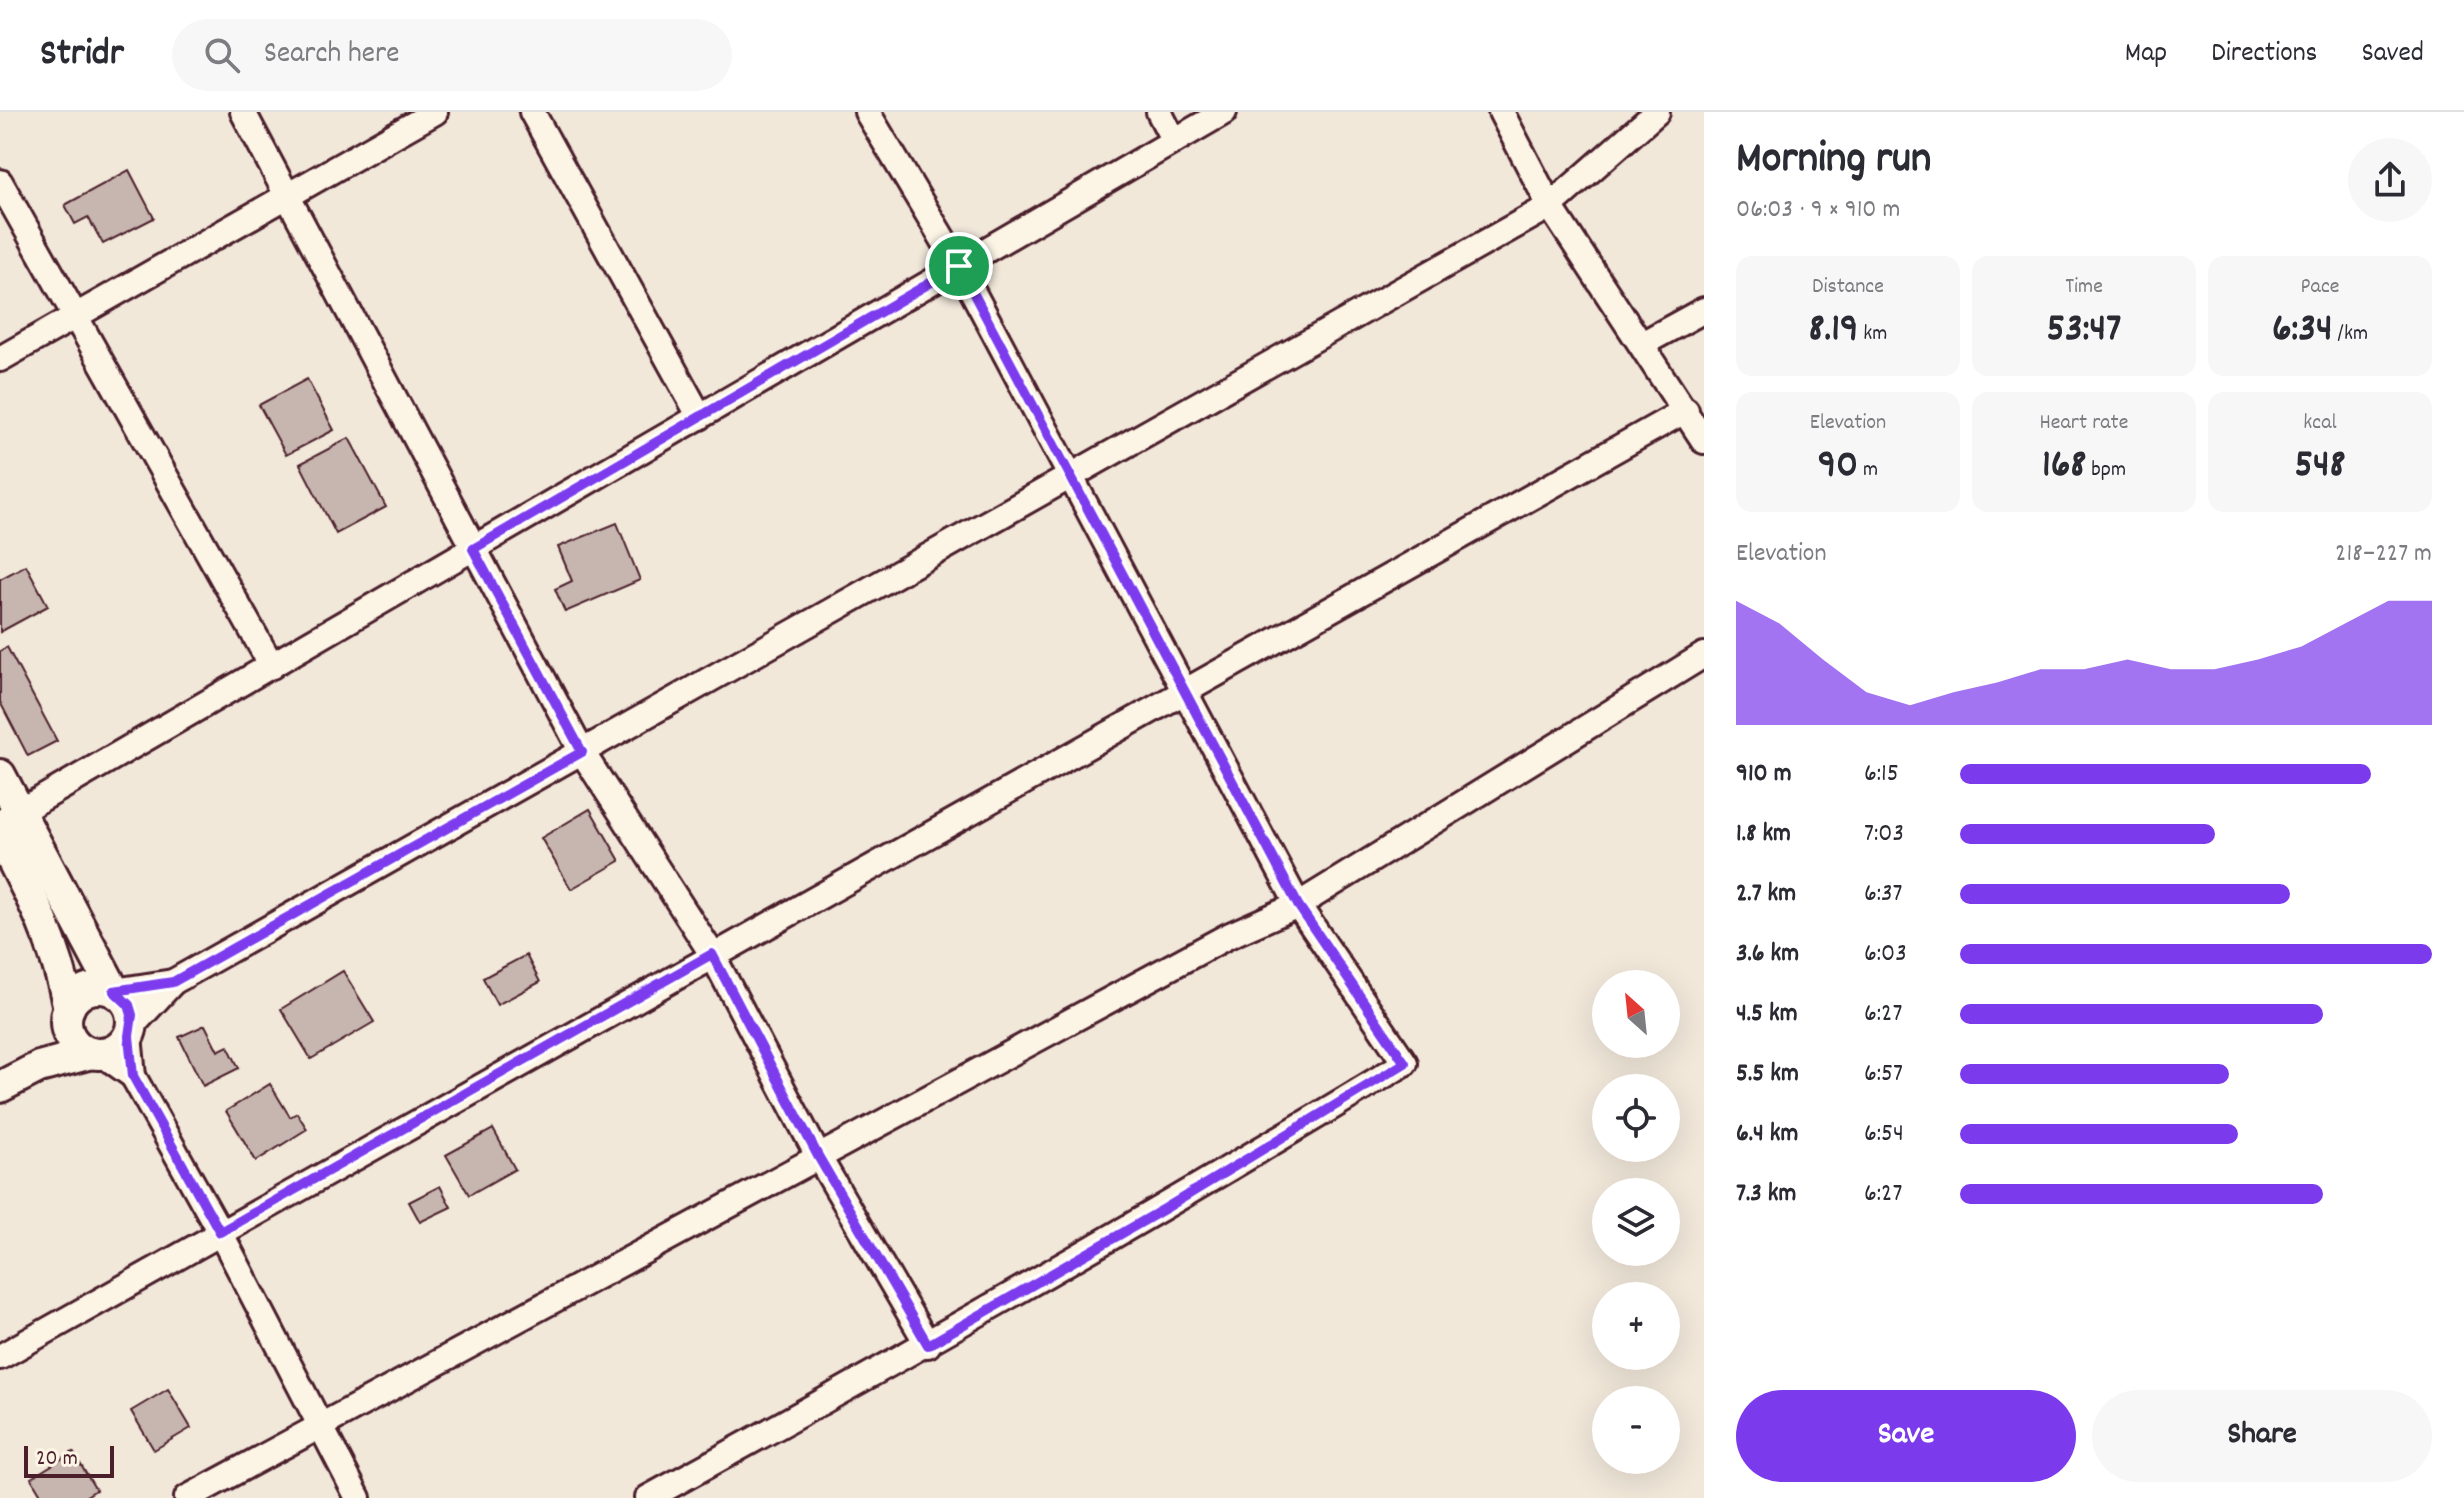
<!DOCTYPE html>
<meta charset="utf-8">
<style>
:root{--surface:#fff;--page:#f7f7f7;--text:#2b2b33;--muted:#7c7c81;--line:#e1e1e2;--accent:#7c3aed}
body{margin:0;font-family:Dekko,sans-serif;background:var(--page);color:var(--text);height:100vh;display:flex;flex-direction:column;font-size:30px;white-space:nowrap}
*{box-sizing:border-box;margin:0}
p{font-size:26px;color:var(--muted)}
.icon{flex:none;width:44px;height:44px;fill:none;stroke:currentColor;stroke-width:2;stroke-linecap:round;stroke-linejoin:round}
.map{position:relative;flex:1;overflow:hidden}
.details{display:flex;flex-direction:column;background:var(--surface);width:760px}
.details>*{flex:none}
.needle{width:52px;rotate:333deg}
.controls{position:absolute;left:1592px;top:858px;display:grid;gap:16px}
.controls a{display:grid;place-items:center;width:88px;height:88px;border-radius:50%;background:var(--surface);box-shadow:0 8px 32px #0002;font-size:40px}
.scale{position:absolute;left:24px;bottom:20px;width:90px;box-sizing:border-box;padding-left:8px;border:4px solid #4a1f2b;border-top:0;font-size:22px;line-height:28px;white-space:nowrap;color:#4a1f2b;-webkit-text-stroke:6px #fcf5e5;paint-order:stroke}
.pin{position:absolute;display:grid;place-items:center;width:68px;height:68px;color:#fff;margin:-34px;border:4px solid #fff;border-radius:50%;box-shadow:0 2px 8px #0007}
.round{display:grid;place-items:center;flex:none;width:84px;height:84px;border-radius:42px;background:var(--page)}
.overview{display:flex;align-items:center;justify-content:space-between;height:136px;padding:0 32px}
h1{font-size:44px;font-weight:700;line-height:60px}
.metrics{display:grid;grid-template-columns:repeat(3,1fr);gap:12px;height:136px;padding:8px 32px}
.metrics div{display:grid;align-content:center;border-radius:16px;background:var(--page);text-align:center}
.metrics b{font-size:40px;font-weight:700}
.metrics small{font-size:22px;font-weight:400}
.metrics p{font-size:22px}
.chart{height:224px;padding:16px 32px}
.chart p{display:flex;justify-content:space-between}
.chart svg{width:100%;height:144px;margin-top:8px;fill:var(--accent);opacity:.7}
.button{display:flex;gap:16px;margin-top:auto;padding:16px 32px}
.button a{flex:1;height:92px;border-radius:48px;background:var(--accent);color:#fff;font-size:32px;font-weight:700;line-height:92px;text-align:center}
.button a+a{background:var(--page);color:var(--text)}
ul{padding:0 32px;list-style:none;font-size:26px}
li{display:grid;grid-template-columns:128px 96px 1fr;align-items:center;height:60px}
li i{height:20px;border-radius:10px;background:var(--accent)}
header{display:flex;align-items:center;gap:48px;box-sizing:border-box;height:112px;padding:0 40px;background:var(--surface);border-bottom:2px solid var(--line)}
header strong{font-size:38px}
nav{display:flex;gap:44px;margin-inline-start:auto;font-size:28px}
.search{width:560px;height:72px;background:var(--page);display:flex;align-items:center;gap:20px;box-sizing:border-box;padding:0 28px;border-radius:44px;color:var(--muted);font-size:30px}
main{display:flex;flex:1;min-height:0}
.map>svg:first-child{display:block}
.building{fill:#c7b6af;stroke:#4a1f2b;stroke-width:2}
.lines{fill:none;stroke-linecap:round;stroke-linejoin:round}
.minor-casing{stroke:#4a1f2b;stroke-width:30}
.tertiary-casing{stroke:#4a1f2b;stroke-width:36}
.minor{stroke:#fcf5e5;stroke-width:24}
.tertiary{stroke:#fcf5e5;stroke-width:30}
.route-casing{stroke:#fff;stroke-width:16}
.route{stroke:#7c3aed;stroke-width:10}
</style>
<header>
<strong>Stridr</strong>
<div class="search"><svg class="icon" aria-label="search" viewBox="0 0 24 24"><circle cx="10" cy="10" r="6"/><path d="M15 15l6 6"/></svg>Search here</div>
<nav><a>Map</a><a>Directions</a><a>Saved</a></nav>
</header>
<main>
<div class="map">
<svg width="1704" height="1386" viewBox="0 0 1704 1386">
<rect width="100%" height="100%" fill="#f1e8da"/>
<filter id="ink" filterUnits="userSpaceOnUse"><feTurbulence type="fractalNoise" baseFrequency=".0125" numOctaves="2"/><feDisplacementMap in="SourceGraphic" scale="16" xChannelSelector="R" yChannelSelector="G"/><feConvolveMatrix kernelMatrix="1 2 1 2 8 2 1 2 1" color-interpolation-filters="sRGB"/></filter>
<g filter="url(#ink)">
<g class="building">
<path d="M129,58L154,106L103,132L88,105L75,112L65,93Z"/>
<path d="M307,267L334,318L286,343L259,293Z"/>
<path d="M349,326L386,395L336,422L300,352Z"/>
<path d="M617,411L640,468L565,500L555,477L572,469L558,435Z"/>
<path d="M26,453L48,494L0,520V467Z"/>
<path d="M7,535L57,629L28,644L0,590V539Z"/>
<path d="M590,697L620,749L571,777L541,726Z"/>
<path d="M526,843L540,870L497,893L483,866Z"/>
<path d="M343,859L374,910L311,947L281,897Z"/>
<path d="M205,913L218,939L228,934L239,956L203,974L179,925Z"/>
<path d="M270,972L290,1005L297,1001L307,1017L256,1049L226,999Z"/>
<path d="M493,1017L515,1057L469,1083L446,1043Z"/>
<path d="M440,1074L451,1095L420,1110L409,1090Z"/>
<path d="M168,1277L191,1316L154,1338L131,1299Z"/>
<path d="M73,1340L96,1378L83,1386H43L31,1366Z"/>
</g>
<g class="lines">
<defs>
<g id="minor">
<path d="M243,0L582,640L712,842L818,1044L928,1233"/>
<path d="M532,0L700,305"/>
<path d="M1159,0L1174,29"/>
<path d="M1501,0L1550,94L1704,329"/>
<path d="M0,70L272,554"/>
<path d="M1642,232L1704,198"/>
<path d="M0,247L435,0"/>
<path d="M0,711L1224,0"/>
<path d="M114,879L173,870"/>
<path d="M132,914L173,870L1550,94L1657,0"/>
<path d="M129,924L133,964L220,1120L358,1386"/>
<path d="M102,942L133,964"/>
<path d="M0,1245L1686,298"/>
<path d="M187,1386L1228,824L1298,793L959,154L867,0"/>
<path d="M648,1386C904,1246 1156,1102 1405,951L1298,793L1704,543"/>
</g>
<g id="tertiary">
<path d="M0,663L114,879"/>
<path d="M0,724C32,785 55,828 69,896"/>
<circle cx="99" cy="909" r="33"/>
<path d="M0,975L39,955L91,941"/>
</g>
</defs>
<use href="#minor" class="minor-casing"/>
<use href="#tertiary" class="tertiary-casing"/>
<use href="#minor" class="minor"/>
<use href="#tertiary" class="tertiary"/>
</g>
</g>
<g class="lines" filter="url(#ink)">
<defs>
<path id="route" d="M959,154L1298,793L1405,951L1166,1096L928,1233L818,1044L712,842L220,1120L133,964L129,924L132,903L129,893L114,879L173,870L582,640L473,437Z"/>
</defs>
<use href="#route" class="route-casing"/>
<use href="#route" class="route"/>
</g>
</svg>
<div class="controls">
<a><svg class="needle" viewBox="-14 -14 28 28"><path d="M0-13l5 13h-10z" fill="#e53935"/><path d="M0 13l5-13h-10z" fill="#7c7c81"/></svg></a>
<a><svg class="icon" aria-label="locate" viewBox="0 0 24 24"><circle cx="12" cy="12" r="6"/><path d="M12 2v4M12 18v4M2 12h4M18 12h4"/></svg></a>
<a><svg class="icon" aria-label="layers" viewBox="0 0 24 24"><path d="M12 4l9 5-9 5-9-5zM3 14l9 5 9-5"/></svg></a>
<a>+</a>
<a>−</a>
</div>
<div class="scale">20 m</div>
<div class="pin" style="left:959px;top:154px;background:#1e9e55"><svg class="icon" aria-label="arrive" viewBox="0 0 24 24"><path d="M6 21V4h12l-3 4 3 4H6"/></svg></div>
</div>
<section class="details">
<div class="overview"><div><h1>Morning run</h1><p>06:03 · 9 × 910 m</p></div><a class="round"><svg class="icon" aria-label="share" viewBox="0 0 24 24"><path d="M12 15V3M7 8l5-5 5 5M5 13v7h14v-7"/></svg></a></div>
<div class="metrics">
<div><p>Distance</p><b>8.19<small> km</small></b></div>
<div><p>Time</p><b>53:47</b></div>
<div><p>Pace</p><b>6:34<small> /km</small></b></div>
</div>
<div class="metrics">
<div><p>Elevation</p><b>90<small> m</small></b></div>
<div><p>Heart rate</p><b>168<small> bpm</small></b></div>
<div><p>kcal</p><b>548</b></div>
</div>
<div class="chart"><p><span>Elevation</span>218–227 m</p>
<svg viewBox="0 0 160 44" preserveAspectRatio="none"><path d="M0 44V6L10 13L20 24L30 34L40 38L50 34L60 31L70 27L80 27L90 24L100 27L110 27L120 24L130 20L140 13L150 6L160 6V44z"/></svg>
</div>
<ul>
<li><b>910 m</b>6:15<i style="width:87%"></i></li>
<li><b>1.8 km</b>7:03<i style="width:54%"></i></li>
<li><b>2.7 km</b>6:37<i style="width:70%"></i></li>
<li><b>3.6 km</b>6:03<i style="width:100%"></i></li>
<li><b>4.5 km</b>6:27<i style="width:77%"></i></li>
<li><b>5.5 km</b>6:57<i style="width:57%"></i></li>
<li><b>6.4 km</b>6:54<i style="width:59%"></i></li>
<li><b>7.3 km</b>6:27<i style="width:77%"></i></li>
</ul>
<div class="button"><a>Save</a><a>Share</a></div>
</section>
</main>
